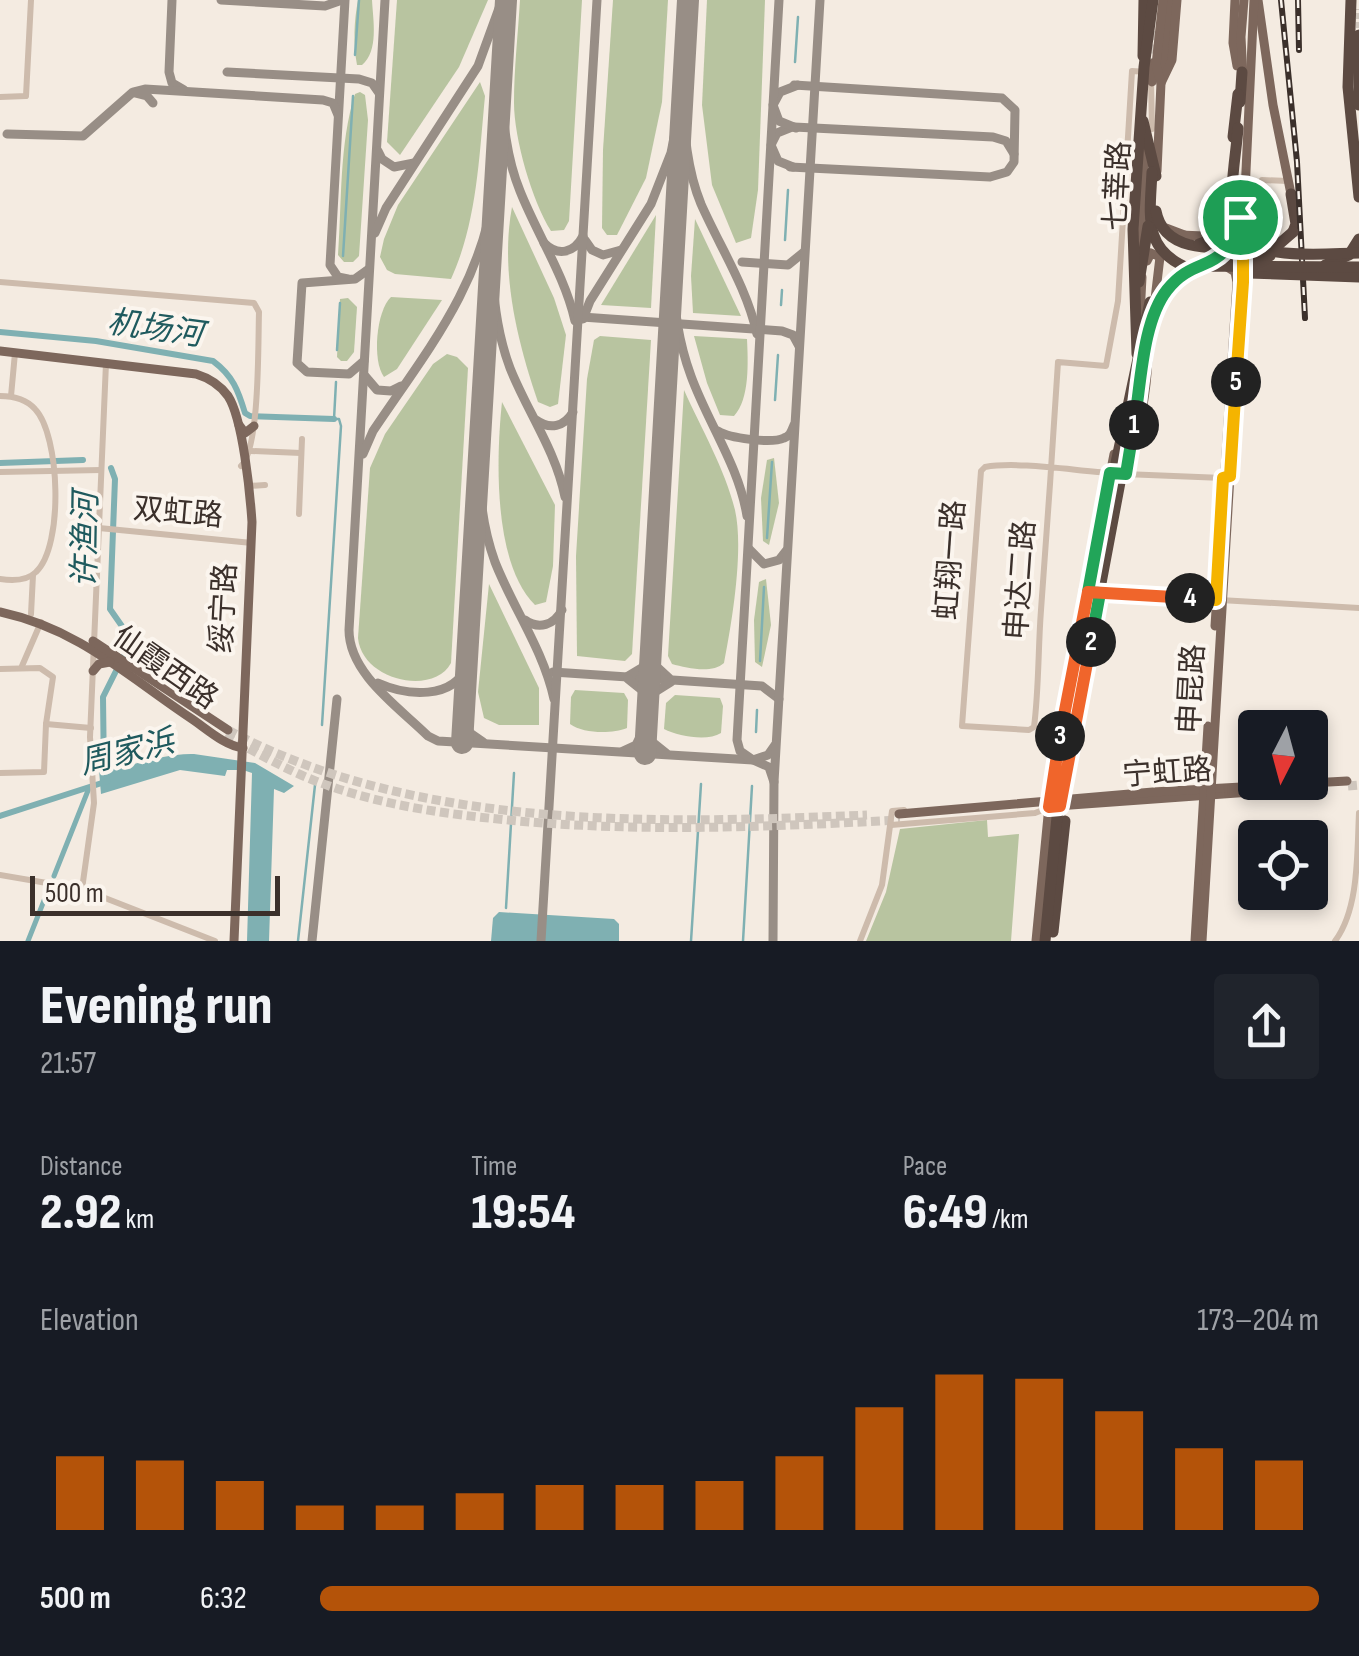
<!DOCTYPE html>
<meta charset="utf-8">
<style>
:root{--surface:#171b24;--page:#20242c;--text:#f1f3f6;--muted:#9ea1a6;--accent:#b45309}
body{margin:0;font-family:"Sofia Sans Condensed","Noto Sans SC",sans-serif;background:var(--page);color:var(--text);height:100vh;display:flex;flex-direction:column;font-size:38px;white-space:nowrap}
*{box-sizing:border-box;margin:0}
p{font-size:32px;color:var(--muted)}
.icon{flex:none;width:55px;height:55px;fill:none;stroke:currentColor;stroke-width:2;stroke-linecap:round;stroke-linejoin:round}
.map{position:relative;height:941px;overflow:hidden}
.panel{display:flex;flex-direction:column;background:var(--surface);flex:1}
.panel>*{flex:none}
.needle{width:65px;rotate:186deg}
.tools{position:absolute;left:1238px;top:710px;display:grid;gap:20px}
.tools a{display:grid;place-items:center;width:90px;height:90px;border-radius:10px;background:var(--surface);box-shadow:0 5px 15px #0003;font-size:50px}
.scale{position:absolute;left:30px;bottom:25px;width:250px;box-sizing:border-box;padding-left:10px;border:5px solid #3b302b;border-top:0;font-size:28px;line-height:35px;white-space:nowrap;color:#3b302b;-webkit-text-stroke:8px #fbf5ee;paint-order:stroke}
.pin{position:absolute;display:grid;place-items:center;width:85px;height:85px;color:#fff;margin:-42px;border:5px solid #fff;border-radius:50%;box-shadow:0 2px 10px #0007}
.km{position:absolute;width:50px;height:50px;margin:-25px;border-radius:50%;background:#222;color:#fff;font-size:28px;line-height:50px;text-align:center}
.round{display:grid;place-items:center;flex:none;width:105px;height:105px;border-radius:10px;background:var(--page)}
.head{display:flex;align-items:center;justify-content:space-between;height:170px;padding:0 40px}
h1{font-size:55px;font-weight:800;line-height:75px}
.stats{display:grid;grid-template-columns:repeat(3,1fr);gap:15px;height:170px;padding:10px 40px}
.stats div{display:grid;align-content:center}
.stats b{font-size:50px;font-weight:800}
.stats small{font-size:28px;font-weight:400}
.stats p{font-size:28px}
.chart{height:280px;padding:20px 40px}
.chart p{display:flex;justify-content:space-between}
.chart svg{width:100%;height:180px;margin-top:10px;stroke:var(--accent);stroke-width:6}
ul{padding:0 40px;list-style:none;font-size:32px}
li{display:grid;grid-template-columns:160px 120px 1fr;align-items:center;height:75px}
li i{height:25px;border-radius:12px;background:var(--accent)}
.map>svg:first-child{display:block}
.green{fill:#b8c4a0}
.water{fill:#7fb0b2}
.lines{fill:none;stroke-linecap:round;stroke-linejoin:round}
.stream{stroke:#7fb0b2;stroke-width:2.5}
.canal{stroke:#7fb0b2;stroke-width:5}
.river{stroke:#7fb0b2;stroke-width:6}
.taxiway{stroke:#988e86;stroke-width:9}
.runway{stroke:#988e86;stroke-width:22}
.minor-tunnel{stroke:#cfc6bd;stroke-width:6;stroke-dasharray:6 3;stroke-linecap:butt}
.major-tunnel{stroke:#cfc6bd;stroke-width:9;stroke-dasharray:9 4.5;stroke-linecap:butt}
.minor{stroke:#cdbbac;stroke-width:6}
.major{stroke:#7d675c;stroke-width:9}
.highway{stroke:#5c4a42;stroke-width:11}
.rail-casing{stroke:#3b302b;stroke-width:6}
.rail{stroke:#fbf5ee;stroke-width:2.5;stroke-dasharray:8;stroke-linecap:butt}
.highway-bridge{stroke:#5c4a42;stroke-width:11}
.split-1-casing{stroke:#fff;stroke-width:20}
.split-2-casing{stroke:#fff;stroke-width:20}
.split-3-casing{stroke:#fff;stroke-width:20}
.split-4-casing{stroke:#fff;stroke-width:20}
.split-5-casing{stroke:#fff;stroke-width:20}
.split-6-casing{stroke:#fff;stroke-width:20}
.split-1{stroke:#22a559;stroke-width:12}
.split-2{stroke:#22a559;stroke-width:12}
.split-3{stroke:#f0652b;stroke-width:12}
.split-4{stroke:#f0652b;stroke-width:12}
.split-5{stroke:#f5b400;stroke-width:12}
.split-6{stroke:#f5b400;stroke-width:12}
.labels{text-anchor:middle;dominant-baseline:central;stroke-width:8;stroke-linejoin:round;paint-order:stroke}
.street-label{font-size:30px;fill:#3b302b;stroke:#fbf5ee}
.water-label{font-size:32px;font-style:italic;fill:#1f5a5e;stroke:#fbf5ee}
</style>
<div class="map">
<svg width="1359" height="941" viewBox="0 0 1359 941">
<rect width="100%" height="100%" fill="#f4ebe1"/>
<g class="green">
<path d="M358,0H372C373,20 379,51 362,65H357C353,43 354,21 358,0Z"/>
<path d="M397,0H488L459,67L400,155L387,142Z"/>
<path d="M520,0H582L569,221L564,230L551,231C532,201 514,138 514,103C514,69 518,34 520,0Z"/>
<path d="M613,0H668L662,102L646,178L617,235H607L602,228L603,150Z"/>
<path d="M707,0H765L758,190L751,238L736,243L712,185L702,105Z"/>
<path d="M480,82L485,96C479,158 477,222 451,279L395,274L387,270L380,257L384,239L398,205Z"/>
<path d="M360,92L365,95L368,120L359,256L353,262H344L338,255C342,203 339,144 355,94Z"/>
<path d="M512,207L554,298L566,335L558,404L550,407L538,402C517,341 500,271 512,207Z"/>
<path d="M656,215L651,308L601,305Z"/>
<path d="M695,219L741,316L693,313L691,276Z"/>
<path d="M391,297L442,300L397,369L384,377C372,361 376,311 391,297Z"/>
<path d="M348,298L357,307L354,352L347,361H341L337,357L340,299Z"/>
<path d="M600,336L651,340L632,654L625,661L577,656L576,556L587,379L594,340Z"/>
<path d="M694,336L747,339C748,361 750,399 734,416L720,415L707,383Z"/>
<path d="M447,354L457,357L468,368L451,663C434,696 362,681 358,638L370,468L385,434L433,364Z"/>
<path d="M684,390C701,428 725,469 735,510C744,550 732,622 724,663C712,674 687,668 672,664L668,656Z"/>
<path d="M502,402L555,505L553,566L546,602L535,605C493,564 496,458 502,402Z"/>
<path d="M774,458L779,503L769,545L763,541L761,498L767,460Z"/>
<path d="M766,579L771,625L762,667L755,662L754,620L759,582Z"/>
<path d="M489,584L539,688V725H499L484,718L478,692Z"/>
<path d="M575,690L624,693L628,700L627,728C612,734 584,734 570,724L571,697Z"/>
<path d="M675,695L720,698L723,706L721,733C707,742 678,736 664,729L666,703Z"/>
<path d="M987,820L988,837L1019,834L1011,941H866L886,892L900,829Z"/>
</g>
<g class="water">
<path d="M194,754L255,763L294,786L284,793L274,789L269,941H247L252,773L243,770H227L225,776L180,770L101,794L99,770C132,768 161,753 194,754Z"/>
<path d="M499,912L614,919L619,924V941H491L493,918Z"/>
</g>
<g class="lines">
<g class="stream">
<path d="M355,55L359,0"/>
<path d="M795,62L798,17"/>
<path d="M785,240L788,190"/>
<path d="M343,256L353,96"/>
<path d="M781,305L782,290"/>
<path d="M337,350L340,303"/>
<path d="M775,400L778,355"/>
<path d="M767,538L772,462"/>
<path d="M760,661L764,587"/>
<path d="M322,725L341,426L339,419H334L336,382"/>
<path d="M756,732L757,710"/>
<path d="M506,908L514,773"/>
<path d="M298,941L315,785"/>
<path d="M691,941L701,784"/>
<path d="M743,941L752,786"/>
</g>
<g class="canal">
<path d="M54,876L89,788"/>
<path d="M28,941L49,888"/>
</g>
<g class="river">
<path d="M0,332L96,341L213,361C233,376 238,390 245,413L250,416L334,419"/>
<path d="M0,463L83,460"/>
<path d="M104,776L103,697L126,651V632L110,609L115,479L111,468"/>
<path d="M0,816L108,781"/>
</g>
<g class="taxiway">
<path d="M172,0L169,72L172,83L184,90"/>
<path d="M221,0L325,6L342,0"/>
<path d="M345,0L330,265L338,277L348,279"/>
<path d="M385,0L349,630C349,674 400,708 428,736L438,741L753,760L769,767L774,782"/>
<path d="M227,72L359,79L372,83L379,93"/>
<path d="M501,84C503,120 506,157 520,191C537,234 565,276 575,321"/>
<path d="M135,93L147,96L153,103"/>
<path d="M683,96C684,132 687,170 701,204C720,247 747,288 757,334"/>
<path d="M792,127L777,133L771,145L778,161L793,167"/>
<path d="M794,127L993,137L1006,141L1014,154"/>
<path d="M796,128L779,121L773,105L780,92L798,85"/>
<path d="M7,134L83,136L133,92L145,89L323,100L333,103L338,115"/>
<path d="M378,151L382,159L394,167L414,163"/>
<path d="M790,167L990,177L1007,172L1014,162L1015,110L1002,98L794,85"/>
<path d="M375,233L386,208L478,66L502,0"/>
<path d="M585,240L592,250L603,255L621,250"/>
<path d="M544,243C558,257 574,253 583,236"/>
<path d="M491,253C493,293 496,331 510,368C527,411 556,451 565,497"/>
<path d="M742,262L788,265L804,252"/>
<path d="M673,267C673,304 678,341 691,376C708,423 739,466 747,516"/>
<path d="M582,317L782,331L793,335L799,346"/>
<path d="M583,319L590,301L651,204L671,153L679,113"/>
<path d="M364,361L349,374L307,372L297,363L302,283L355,279L369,269"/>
<path d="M365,376L377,390L391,391L401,386"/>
<path d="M536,420C550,430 564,427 573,412"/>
<path d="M718,431C729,438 771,444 784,438C791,435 791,432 794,425"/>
<path d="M363,454L373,431C428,349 481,287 495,186"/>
<path d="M479,461C479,495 483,529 495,562C513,608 543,649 554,699"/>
<path d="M749,549L764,564L779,560L786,551"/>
<path d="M525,620C539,630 554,625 562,610"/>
<path d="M651,651L656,666L669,678"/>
<path d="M553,672L762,686L779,699"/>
<path d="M628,676L643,667L651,648"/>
<path d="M628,679L643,691L647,708"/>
<path d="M378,683C407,696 453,700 467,666"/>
<path d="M648,706L655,692L671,682"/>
<path d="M464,717L470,733L483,742"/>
<path d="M647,727L651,741L666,753"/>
<path d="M775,745L768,755L753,760L740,751L737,740L779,0"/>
<path d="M623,751L636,745L646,725"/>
<path d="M312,941L337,699"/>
<path d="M541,941L597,0"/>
<path d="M773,941L774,782L820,0"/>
</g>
<g class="runway">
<path d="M462,743L506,0"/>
<path d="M645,754L688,0"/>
</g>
<path class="minor-tunnel" d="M1359,37V9"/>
<g class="major-tunnel">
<path d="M1151,67L1156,28"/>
<path d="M228,730C416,831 659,824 867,815"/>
<path d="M225,736C254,751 283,768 313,780C372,803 436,813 498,819C633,833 765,827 900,820"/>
<path d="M1348,786L1359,785"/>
</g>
<g class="minor">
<path d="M1151,81L1152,129"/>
<path d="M0,97L26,96L31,0"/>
<path d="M1259,248L1262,180L1288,181"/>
<path d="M0,282L254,303L259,312C258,342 260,449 241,466"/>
<path d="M0,396C13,396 26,399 35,409C60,435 64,546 36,572C27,581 13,581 0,579"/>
<path d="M11,396L15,353"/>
<path d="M251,451L301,453"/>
<path d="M0,472L101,470"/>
<path d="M1112,473C1076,471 1018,461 985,467L981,471L962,726L1029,730L1034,727C1039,688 1038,649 1041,610C1047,527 1053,445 1058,362L1106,366L1118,301L1132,71L1147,72"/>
<path d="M1124,474L1223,478"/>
<path d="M249,486L265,485"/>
<path d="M299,514L302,439"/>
<path d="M99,528L252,543"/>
<path d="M1099,593L1359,608"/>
<path d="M31,614L33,575"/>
<path d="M22,666L41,622"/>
<path d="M0,669L40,668L53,677L46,724L44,772L0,773"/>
<path d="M46,724L91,728"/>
<path d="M891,825L1035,813L1048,808"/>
<path d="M0,875L82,889L215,941"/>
<path d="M82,889L94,803L90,737L106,363"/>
<path d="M860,941L882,885L892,811L904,810"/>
<path d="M1335,941C1359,909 1357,854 1359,813"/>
</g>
<g class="major">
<path d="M1235,0L1233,43L1237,66"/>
<path d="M1258,0L1273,105L1291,194"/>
<path d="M1163,70L1169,0"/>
<path d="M1243,78L1241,37L1244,0"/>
<path d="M1152,82L1153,63"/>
<path d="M1161,83L1172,60L1177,0"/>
<path d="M1157,171L1161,83L1156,65L1163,0"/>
<path d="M1166,228L1187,236"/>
<path d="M1182,235C1206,236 1223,241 1239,219"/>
<path d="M1243,235L1254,0"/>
<path d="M1140,252L1145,142"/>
<path d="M1147,261L1151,253L1160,257L1155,299"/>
<path d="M1206,265L1224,253L1238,224"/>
<path d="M1140,316L1142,277"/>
<path d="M0,351L196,374C209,378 220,385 228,396C243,419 250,493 252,522L234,941"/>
<path d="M239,425L245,433L254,426"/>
<path d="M1126,473C1138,436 1147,395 1148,356"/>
<path d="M1091,572L1114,454"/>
<path d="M0,612C78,629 125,674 189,717C206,728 223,745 243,748"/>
<path d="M1215,626L1237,282L1235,272L1227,267"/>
<path d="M93,641L228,730"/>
<path d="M93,671L99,664L110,662"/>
<path d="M1057,806L1251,792"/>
<path d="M899,814L1153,792L1347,781"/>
<path d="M1036,941L1051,785L1060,734"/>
<path d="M1195,941L1208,726"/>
<path d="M1202,941L1243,260"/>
</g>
<g class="highway">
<path d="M1351,0L1348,87L1359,197"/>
<path d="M1143,56L1144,0"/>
<path d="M1240,102L1242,72"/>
<path d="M1233,137L1238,94"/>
<path d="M1291,194L1296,224L1293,232"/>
<path d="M1325,265L1349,255L1359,239"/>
<path d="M1116,463L1150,302"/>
<path d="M1060,736L1077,630"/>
</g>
<defs>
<g id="rail">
<path d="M1281,0L1297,162L1305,318"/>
<path d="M1298,0L1299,50"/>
</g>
</defs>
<use href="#rail" class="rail-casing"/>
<use href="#rail" class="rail"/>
<g class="highway-bridge">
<path d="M1359,35V105"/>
<path d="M1143,121L1156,176"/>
<path d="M1238,128C1236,157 1227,196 1236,224C1247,264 1326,253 1359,253"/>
<path d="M1152,172C1150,216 1142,250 1190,269"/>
<path d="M1156,211C1165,260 1231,246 1268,247L1278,245L1293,232"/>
<path d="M1199,244C1218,238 1227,226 1228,207"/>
<path d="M1228,259L1270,256"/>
<path d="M1249,273L1359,277"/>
<path d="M1139,282L1148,226"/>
<path d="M1137,354L1133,229L1144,67L1153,0"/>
<path d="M1077,630L1096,568"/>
<path d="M1053,932L1065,821"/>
<path d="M1045,941L1057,817L1153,307C1165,285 1178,274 1202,266L1359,267"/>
</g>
</g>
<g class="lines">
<defs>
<path id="split-1" d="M1134,425C1141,385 1142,322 1167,290C1197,252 1224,278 1240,217"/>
<path id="split-2" d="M1091,642L1100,593L1088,592L1110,473L1126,474L1134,425"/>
<path id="split-3" d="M1060,736L1049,807L1060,806L1091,642"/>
<path id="split-4" d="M1060,736L1088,592L1190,598"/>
<path id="split-5" d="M1190,598L1216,600L1223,478L1230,476L1236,382"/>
<path id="split-6" d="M1236,382L1243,282V194L1240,217"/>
</defs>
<use href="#split-1" class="split-1-casing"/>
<use href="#split-2" class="split-2-casing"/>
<use href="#split-3" class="split-3-casing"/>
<use href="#split-4" class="split-4-casing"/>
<use href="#split-5" class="split-5-casing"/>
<use href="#split-6" class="split-6-casing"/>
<use href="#split-1" class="split-1"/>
<use href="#split-2" class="split-2"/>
<use href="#split-3" class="split-3"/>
<use href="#split-4" class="split-4"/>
<use href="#split-5" class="split-5"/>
<use href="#split-6" class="split-6"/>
</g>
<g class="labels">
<g class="street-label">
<text transform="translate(1118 186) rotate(-87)">七莘路</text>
<text transform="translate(178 513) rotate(5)">双虹路</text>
<text transform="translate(951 560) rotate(-86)">虹翔一路</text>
<text transform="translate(1021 580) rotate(-86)">申达二路</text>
<text transform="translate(224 608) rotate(-87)">绥宁路</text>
<text transform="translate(165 668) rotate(35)">仙霞西路</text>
<text transform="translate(1192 689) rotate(-87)">申昆路</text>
<text transform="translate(1167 773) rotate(-4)">宁虹路</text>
</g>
<g class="water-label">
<text transform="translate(155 329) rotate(8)">机场河</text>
<text transform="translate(86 540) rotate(-89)">许渔河</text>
<text transform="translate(127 753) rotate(-14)">周家浜</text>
</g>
</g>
</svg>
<div class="tools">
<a><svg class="needle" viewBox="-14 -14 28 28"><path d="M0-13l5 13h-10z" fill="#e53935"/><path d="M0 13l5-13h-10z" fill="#9ea1a6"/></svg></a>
<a><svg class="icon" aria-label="locate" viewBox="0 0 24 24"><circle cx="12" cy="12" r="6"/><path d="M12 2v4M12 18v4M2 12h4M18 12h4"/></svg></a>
</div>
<div class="scale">500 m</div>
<div class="pin" style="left:1240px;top:217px;background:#1e9e55"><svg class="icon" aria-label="arrive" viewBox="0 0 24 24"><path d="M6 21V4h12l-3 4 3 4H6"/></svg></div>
<b class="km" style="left:1134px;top:425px">1</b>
<b class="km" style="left:1091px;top:642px">2</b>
<b class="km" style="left:1060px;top:736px">3</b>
<b class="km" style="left:1190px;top:598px">4</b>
<b class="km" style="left:1236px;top:382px">5</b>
</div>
<section class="panel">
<div class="head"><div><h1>Evening run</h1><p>21:57</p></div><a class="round"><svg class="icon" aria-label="share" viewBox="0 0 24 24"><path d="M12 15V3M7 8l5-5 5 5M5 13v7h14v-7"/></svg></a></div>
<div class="stats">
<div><p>Distance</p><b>2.92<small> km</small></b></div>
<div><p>Time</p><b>19:54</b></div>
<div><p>Pace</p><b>6:49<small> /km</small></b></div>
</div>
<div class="chart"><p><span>Elevation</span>173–204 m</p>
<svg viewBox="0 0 160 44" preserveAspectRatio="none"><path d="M5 44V26M15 44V27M25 44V32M35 44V38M45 44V38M55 44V35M65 44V33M75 44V33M85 44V32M95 44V26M105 44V14M115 44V6M125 44V7M135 44V15M145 44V24M155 44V27"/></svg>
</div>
<ul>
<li><b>500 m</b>6:32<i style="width:100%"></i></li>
</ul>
</section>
